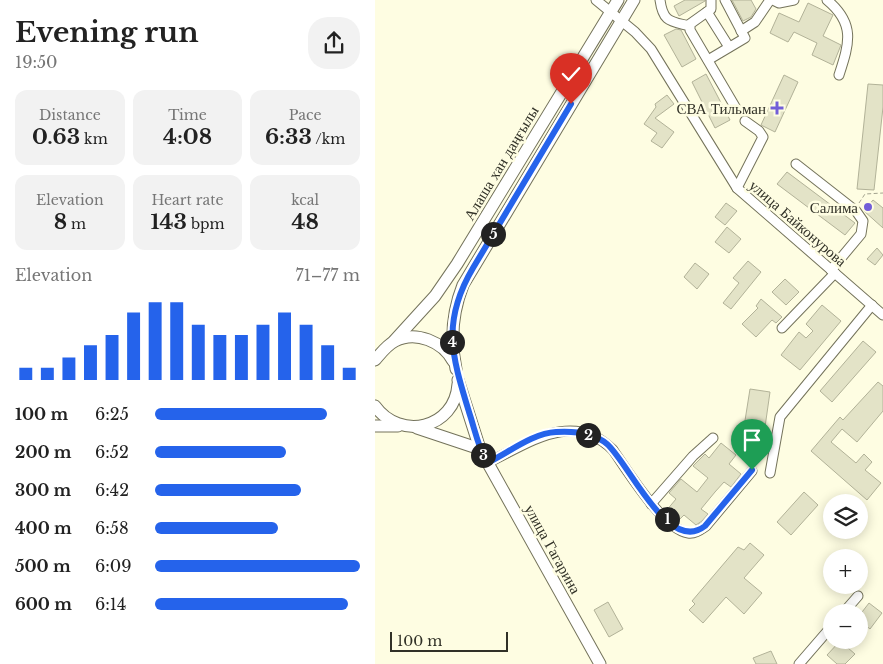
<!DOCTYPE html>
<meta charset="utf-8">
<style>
:root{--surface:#fff;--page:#f2f2f2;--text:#222;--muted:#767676;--accent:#2563eb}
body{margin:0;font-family:"Libre Baskerville",serif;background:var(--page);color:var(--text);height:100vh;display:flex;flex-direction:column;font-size:19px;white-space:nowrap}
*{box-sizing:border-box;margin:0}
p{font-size:16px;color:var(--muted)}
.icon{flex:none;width:28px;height:28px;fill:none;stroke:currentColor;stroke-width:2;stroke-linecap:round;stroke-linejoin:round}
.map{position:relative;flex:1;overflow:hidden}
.drawer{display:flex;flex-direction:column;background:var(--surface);width:375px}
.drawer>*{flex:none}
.fabs{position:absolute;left:448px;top:494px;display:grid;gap:10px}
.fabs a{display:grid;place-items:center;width:45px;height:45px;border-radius:50%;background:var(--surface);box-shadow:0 2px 12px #0003;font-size:25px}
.scale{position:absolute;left:15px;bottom:12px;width:118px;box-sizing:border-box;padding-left:5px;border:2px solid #313127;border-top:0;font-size:14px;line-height:18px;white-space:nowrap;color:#313127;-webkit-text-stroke:4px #fefde2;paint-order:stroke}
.pin{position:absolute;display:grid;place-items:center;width:42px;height:42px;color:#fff;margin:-51px -21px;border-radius:50% 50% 50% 0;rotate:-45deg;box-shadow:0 0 5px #0007}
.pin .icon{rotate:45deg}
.km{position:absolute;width:25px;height:25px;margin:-12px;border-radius:50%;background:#222;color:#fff;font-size:14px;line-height:25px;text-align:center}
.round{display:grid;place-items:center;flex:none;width:52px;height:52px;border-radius:20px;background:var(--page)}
.head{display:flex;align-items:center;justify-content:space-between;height:85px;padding:0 15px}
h1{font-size:28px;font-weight:800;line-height:38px}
.stats{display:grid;grid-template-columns:repeat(3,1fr);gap:8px;height:85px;padding:5px 15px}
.stats div{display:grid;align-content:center;border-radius:12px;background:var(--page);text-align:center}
.stats b{font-size:21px;font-weight:800}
.stats small{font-size:14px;font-weight:400}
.stats p{font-size:14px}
.chart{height:140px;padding:10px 15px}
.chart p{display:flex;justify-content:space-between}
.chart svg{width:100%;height:90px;margin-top:5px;stroke:var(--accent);stroke-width:6}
ul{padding:0 15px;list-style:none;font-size:16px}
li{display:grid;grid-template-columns:80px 60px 1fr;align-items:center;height:38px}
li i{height:12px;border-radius:6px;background:var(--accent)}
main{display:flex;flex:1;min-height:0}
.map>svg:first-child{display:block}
.building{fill:#e3e3c7;stroke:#b2b298}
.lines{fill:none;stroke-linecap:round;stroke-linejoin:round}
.minor-casing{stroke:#74735b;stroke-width:11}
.major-casing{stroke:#74735b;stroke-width:13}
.path{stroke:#a3a38f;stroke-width:1;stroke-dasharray:4 2.5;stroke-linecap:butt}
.minor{stroke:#fff;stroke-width:9}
.major{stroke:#fff;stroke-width:11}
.route-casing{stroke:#fff;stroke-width:10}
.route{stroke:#2563eb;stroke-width:6}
.poi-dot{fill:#725ed8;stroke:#fefde2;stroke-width:2}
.labels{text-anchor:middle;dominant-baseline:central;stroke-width:5;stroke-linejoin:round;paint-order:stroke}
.poi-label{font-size:15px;fill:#313127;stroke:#fefde2;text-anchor:end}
.street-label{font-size:15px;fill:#313127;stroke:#fefde2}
</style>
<main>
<section class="drawer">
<div class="head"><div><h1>Evening run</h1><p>19:50</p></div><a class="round"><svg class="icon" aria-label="share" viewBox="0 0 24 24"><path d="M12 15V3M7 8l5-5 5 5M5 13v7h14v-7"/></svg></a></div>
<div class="stats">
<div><p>Distance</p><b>0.63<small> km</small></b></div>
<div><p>Time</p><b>4:08</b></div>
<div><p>Pace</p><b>6:33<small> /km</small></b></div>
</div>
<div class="stats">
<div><p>Elevation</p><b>8<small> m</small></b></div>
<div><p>Heart rate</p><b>143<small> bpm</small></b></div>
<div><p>kcal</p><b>48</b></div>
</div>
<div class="chart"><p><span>Elevation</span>71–77 m</p>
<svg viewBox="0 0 160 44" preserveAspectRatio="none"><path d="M5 44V38M15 44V38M25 44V33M35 44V27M45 44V22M55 44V11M65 44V6M75 44V6M85 44V17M95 44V22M105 44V22M115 44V17M125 44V11M135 44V17M145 44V27M155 44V38"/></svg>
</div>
<ul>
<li><b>100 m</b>6:25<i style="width:84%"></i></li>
<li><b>200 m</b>6:52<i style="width:64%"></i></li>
<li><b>300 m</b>6:42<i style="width:71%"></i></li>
<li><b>400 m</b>6:58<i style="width:60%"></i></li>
<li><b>500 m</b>6:09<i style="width:100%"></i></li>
<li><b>600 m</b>6:14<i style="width:94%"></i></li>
</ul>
</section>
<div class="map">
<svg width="508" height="664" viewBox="0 0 508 664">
<rect width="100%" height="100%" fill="#fefde2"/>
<g class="building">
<path d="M310,0H330V1L304,16L299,6Z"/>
<path d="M357,0H376L381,9L376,17L368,21Z"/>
<path d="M433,3L458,15L448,36L466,45L458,65L437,55L442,43L419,32L413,42L395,33L404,13L424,22Z"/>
<path d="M301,29L306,30L321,59L307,67L289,35Z"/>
<path d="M331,74L355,120L340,128L317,82Z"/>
<path d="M409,75L423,82L400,132L386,125Z"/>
<path d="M493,84L508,85V107L499,190L482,189Z"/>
<path d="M292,95L299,104L280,118L299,132L287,148L276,141L282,133L269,124L281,107L280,104Z"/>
<path d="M412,172L480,223L470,235L402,184Z"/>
<path d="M498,200L508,208V228L489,211Z"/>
<path d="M351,203L362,211L350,225L340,217Z"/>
<path d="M352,227L366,239L354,253L340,242Z"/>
<path d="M502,248L508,255L500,265L492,259Z"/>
<path d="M373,261L386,272L356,309L348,303L364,283L358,278Z"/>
<path d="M320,263L334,274L322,289L309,277Z"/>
<path d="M410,279L424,292L411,305L397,292Z"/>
<path d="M386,299L407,317L401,323L397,320L381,337L367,324L383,308L381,306Z"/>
<path d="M447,305L466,321L425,370L406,355L424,332L431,338L438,331L431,324Z"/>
<path d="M488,341L501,352L457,402L445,391Z"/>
<path d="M503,382L508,386V411L482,442L467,429L456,442L481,463L489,454L497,462L490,470L506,483L492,500L436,451L465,417L468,420Z"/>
<path d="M375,389L395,392L386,455L365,452Z"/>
<path d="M346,443L361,455L354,464L366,474L356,487L349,482L340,492L326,509L333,514L327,521L321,525L309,515L303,521L291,511L301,499L294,493L306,479L322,492L333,478L318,466L330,454L334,458Z"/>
<path d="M429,492L443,505L416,535L402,522Z"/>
<path d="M375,543L389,555L369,578L387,593L369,614L351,597L328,623L314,610L320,604L317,601L363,547L369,550Z"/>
<path d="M233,602L248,629L234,637L219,610Z"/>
<path d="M494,603L507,613L495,629L484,620V616Z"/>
<path d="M465,641L480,654L470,664H462L452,655Z"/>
<path d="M396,651L402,664H381L378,658Z"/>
</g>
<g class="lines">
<defs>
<g id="minor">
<path d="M221,0L260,32L276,49L362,188L508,315"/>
<path d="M285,0C288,22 295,21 314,26"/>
<path d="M336,0V9L315,24V30L362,110"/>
<path d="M398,0L404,3L419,0"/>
<path d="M452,0C481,24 474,44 464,75"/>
<path d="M332,12L354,47"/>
<path d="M366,31L380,22L395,0"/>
<path d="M333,60L370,38L350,0"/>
<path d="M421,164L481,211L488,221L486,234L456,270"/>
<path d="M362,188L388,137L384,131L370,121"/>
<path d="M407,328L460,273"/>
<path d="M112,463C153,444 197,409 238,450C251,469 289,530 313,533C320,534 325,530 331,526L377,471"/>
<path d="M395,473L405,417L497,305"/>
<path d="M276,504L318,456L338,438"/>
<path d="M469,612L483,596"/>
<path d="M424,664L456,627"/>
</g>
<g id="major">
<path d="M19,341L60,296L82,264L243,0"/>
<path d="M0,360C6,353 12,345 20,341C41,330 68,342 78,361"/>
<path d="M81,369C75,340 77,313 88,285L259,0"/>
<path d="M83,380L105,449L225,664"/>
<path d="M0,406C25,441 80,429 83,384"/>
<path d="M0,426H23"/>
<path d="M42,428L105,449"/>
</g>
</defs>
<use href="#minor" class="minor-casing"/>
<use href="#major" class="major-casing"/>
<path class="path" d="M484,203L490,194L508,193"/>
<use href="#minor" class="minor"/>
<use href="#major" class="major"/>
</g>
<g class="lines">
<defs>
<path id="route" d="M196,104L98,268C66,322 77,356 94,412C100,430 103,447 112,463C133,453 158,433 181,432C198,431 219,433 232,444C254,463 293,555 330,526L377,470"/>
</defs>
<use href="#route" class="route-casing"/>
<use href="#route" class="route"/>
</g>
<g class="poi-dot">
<path d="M399.5 100.5h5v5h5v5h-5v5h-5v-5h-5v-5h5z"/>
<circle cx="493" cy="207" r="5"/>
</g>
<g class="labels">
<g class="poi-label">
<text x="391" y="108">СВА Тильман</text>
<text x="483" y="207">Салима</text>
</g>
<g class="street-label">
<text transform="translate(126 163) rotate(-59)">Алаша хан даңғылы</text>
<text transform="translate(423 223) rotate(41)">улица Байконурова</text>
<text transform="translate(178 549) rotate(61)">улица Гагарина</text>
</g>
</g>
</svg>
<div class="fabs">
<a><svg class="icon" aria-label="layers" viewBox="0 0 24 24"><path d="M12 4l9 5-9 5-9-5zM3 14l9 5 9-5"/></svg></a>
<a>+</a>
<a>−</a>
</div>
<div class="scale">100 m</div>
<div class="pin" style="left:377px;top:470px;background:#1e9e55"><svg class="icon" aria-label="arrive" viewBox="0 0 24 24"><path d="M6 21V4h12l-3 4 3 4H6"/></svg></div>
<div class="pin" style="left:196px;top:104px;background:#d93025"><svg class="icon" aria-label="check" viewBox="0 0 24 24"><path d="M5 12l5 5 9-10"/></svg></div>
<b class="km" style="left:292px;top:519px">1</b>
<b class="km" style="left:213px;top:435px">2</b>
<b class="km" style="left:108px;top:455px">3</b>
<b class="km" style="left:77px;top:342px">4</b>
<b class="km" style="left:118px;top:234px">5</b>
</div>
</main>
